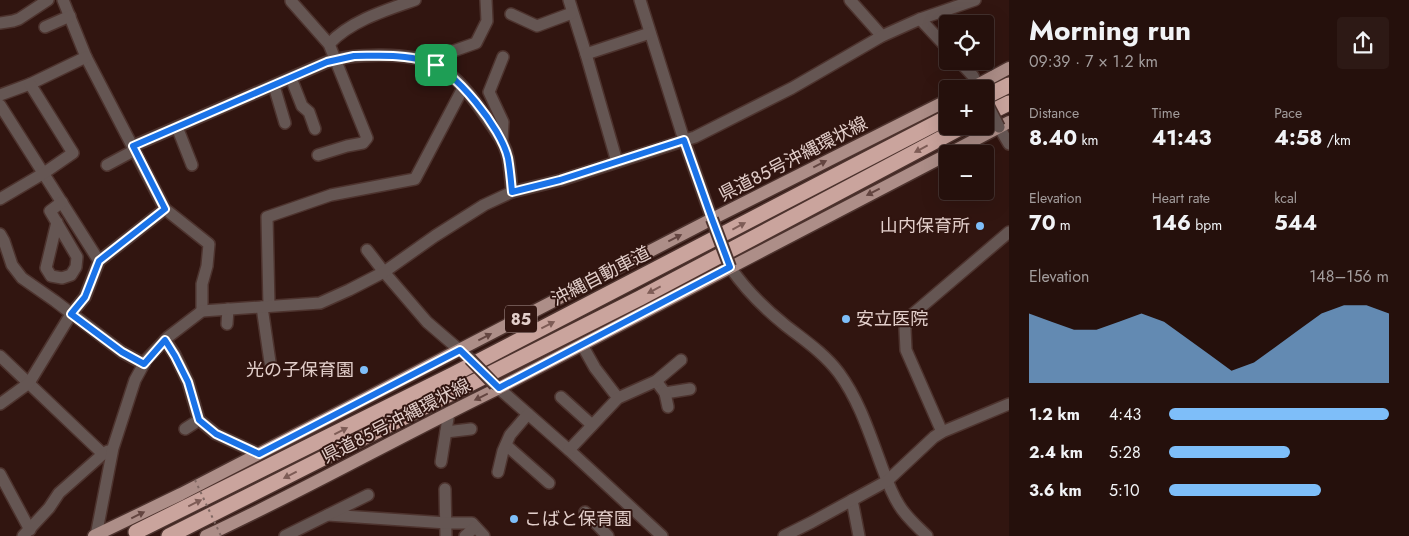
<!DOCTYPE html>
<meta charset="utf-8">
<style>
:root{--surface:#25100c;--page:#2d1915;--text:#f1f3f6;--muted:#a39d9d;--line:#42302d;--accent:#7ebef9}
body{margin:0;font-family:Jost,"Noto Sans JP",sans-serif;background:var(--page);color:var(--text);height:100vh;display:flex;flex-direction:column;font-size:19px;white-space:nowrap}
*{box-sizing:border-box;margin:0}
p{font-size:16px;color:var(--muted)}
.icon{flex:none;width:28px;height:28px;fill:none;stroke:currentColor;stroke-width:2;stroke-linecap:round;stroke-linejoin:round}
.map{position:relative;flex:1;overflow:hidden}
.sheet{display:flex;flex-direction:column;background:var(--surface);width:400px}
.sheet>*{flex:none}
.controls{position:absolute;left:939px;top:15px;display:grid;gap:10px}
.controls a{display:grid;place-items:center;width:55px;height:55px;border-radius:5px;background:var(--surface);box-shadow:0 5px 20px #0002,0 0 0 1px var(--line);font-size:25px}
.pin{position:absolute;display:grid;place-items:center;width:42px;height:42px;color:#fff;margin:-21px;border-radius:10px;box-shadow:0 2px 8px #0006}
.round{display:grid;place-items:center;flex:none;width:52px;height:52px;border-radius:5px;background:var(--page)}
.head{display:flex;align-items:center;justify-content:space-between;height:85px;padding:0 20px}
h1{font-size:28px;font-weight:700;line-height:38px}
.stats{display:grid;grid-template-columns:repeat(3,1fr);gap:8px;height:85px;padding:5px 20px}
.stats div{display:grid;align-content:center}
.stats b{font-size:21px;font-weight:700}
.stats small{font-size:14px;font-weight:400}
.stats p{font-size:14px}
.chart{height:140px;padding:10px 20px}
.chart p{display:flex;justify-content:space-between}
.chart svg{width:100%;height:90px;margin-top:5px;fill:var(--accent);opacity:.7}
ul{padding:0 20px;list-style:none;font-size:16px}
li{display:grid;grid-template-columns:80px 60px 1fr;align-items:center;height:38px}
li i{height:12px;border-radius:6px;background:var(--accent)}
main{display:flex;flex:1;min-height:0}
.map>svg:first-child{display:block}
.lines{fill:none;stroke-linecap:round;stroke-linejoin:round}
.minor-casing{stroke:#4d332e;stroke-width:14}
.major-casing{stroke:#4d332e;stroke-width:15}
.highway-casing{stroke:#4d332e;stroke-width:18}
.minor{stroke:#655653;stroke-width:11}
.major{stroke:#ad8e88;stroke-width:12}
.highway{stroke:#caa49d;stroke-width:15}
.minor-bridge-casing{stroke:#4d332e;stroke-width:14;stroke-linecap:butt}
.path-bridge{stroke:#806863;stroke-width:2;stroke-dasharray:2.5 4;stroke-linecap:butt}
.minor-bridge{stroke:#655653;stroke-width:11}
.oneway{fill:#7e5c56}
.oneway2{fill:#634540}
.route-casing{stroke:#fff;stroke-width:10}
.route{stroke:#1a73e8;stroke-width:6}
.poi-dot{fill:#7ebef9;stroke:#311510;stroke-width:2}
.labels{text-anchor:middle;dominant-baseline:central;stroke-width:4;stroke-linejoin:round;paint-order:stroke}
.shield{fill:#311510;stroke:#ad9692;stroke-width:1}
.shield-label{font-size:16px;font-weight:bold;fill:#e2ceca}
.street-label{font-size:18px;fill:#e2ceca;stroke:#311510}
.poi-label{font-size:18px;fill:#e2ceca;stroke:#311510;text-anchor:end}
</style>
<main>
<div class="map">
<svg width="1009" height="536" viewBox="0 0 1009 536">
<rect width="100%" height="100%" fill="#311510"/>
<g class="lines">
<defs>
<g id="minor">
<path d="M63,0L86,57L165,209L209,244L207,266L202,284V311"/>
<path d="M569,0L586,54L617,162"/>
<path d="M640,0L684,140L712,219"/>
<path d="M850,0L882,36"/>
<path d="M291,1L329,44L367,138L363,143L347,146L318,155"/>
<path d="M511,14L537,26L572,13"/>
<path d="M920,19L948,49"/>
<path d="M0,23L13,21L19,19L48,0"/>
<path d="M45,27L70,16"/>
<path d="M329,44C350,21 386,10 415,0"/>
<path d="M586,54L650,33"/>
<path d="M425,61L476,43L487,21L486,0"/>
<path d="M959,61L973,76L979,89"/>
<path d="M291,78L302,106L309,112L315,129"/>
<path d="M274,86L285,123"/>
<path d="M0,95L30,84L86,57"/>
<path d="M0,105L99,261L165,209"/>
<path d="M177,127L192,165"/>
<path d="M999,127L1009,144"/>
<path d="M502,141L503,122L489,92L503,57"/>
<path d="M133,146L327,62C353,53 411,52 436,65C457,76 473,98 486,117C495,130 505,143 508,158C510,169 511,181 512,192"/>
<path d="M107,165L135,150"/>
<path d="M0,199L44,173L73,153L30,84"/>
<path d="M57,222L46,268L51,276L62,278L71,275L76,267L77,257L50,211L62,202"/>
<path d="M0,234L4,241L12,265L22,278L55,301L122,352L144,364"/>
<path d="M367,250L384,272L427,322L470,359"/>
<path d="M730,267C745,289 764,308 785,325C804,340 824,353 839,373C858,399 868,429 879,459C885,475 890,491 899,505C906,517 917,526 927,536"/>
<path d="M269,306L267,217L331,195L415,179L463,88"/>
<path d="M262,307L270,362"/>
<path d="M227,324L228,309"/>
<path d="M165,340L175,355L188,382L199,420L216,434L259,454"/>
<path d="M582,345L595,368L618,398"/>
<path d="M0,356L103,454"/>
<path d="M656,381L665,393L690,389"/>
<path d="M495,385L569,450L662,536"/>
<path d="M665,393L668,407"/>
<path d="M561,397L592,425"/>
<path d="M0,404L29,383L71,314L85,297L99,261"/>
<path d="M185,429L199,420"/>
<path d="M446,432L471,429"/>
<path d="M942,432L906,350L905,329L907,319L1009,232"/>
<path d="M506,445L549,483"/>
<path d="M569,450L618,398L656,381L681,360"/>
<path d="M441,462L449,412"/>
<path d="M498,472L503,451L510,435L528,414"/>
<path d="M0,474L30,530"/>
<path d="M445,489L446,536"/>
<path d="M852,500L859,536"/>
<path d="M585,512L608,536"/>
<path d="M328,515L447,523H472L484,536"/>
<path d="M23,536L49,508L59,493L103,454L108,451"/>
<path d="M96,536L113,448L135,380L146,360L168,337L202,311L320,303L349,290L384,272L435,236L484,205L512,192L561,180L695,137L792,88L882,36L920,19L975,0"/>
<path d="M285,536L368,495"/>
<path d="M465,536L475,527"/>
<path d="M784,536L812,522L887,481L934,437L942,432L1009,404"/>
</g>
<g id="major">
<path d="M970,89L1009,68"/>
<path d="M948,154L1009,122"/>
<path d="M94,536L181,494L712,219L948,100"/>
<path d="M206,536C305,490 400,436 499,388L948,154"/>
</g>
<g id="highway">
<path d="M985,97L1009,85"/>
<path d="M985,115L1009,103"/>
<path d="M136,532L454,374L948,117"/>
<path d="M169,536L640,298L964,126"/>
</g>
</defs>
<use href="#minor" class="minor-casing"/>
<use href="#major" class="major-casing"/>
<use href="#highway" class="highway-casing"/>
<use href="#minor" class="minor"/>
<use href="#major" class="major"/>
<use href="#highway" class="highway"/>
<defs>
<g id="minor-bridge">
<path d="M985,100L999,127"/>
<path d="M712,219L730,267"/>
<path d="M470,359L495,385"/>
</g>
</defs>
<use href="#minor-bridge" class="minor-bridge-casing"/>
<path class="path-bridge" d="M195,480L221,536"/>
<use href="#minor-bridge" class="minor-bridge"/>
</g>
<defs><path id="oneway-solid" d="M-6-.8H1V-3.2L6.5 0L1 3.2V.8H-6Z" transform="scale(1.25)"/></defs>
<g class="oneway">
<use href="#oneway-solid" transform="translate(921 149) rotate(152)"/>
<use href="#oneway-solid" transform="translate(739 226) rotate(-28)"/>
<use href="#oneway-solid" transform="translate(654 290) rotate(152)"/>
<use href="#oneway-solid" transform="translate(548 325) rotate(-27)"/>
<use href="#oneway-solid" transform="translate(341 431) rotate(-27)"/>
<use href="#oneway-solid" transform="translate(290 475) rotate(153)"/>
<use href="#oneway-solid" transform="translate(195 503) rotate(-26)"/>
</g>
<g class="oneway2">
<use href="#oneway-solid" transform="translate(820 164) rotate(-27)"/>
<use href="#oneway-solid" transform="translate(873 192) rotate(153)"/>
<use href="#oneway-solid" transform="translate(675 238) rotate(-27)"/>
<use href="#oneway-solid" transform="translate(485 337) rotate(-27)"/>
<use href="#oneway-solid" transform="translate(481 397) rotate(154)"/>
<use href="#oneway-solid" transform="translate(138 515) rotate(-26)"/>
</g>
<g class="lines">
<defs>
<path id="route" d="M354,56C377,56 403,54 426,61C456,71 501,128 508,158C510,169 511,181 512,192L560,180L684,140L712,219L730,267L499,388L460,350L259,454L216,434L199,420L188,382L175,356L165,340L144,364L122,352L71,314L85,297L99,261L165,209L133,146L327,62Z"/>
</defs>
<use href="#route" class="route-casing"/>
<use href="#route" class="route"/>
</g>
<g class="poi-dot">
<circle cx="980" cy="226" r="5"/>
<circle cx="846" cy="319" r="5"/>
<circle cx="364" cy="370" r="5"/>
<circle cx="514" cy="519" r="5"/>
</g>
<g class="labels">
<rect class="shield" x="505" y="305.5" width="32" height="27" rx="4"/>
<g class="shield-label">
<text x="521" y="319">85</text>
</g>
<g class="street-label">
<text transform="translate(793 159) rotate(-27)">県道85号沖縄環状線</text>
<text transform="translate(601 276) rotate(-27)">沖縄自動車道</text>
<text transform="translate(396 421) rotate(-27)">県道85号沖縄環状線</text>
</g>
<g class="poi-label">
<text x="970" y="226">山内保育所</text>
<text x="856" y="319" text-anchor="start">安立医院</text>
<text x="354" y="370">光の子保育園</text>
<text x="524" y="519" text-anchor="start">こばと保育園</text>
</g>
</g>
</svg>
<div class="controls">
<a><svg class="icon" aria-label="locate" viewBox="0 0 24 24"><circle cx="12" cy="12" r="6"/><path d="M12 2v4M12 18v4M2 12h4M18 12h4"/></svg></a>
<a>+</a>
<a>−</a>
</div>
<div class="pin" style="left:436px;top:65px;background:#1e9e55"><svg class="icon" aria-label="arrive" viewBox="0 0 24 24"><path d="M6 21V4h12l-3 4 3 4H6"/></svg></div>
</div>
<section class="sheet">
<div class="head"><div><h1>Morning run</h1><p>09:39 · 7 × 1.2 km</p></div><a class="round"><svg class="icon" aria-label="share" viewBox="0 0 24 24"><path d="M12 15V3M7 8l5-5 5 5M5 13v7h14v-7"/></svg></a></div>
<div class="stats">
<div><p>Distance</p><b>8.40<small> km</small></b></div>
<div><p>Time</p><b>41:43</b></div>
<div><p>Pace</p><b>4:58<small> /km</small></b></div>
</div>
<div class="stats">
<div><p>Elevation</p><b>70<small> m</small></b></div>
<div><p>Heart rate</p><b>146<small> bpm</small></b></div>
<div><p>kcal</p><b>544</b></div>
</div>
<div class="chart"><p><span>Elevation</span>148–156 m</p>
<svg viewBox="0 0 160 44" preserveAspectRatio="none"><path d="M0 44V10L10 14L20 18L30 18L40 14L50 10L60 14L70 22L80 30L90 38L100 34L110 26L120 18L130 10L140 6L150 6L160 10V44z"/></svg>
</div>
<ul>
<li><b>1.2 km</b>4:43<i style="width:100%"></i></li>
<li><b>2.4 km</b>5:28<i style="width:55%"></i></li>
<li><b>3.6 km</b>5:10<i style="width:69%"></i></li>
</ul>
</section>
</main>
